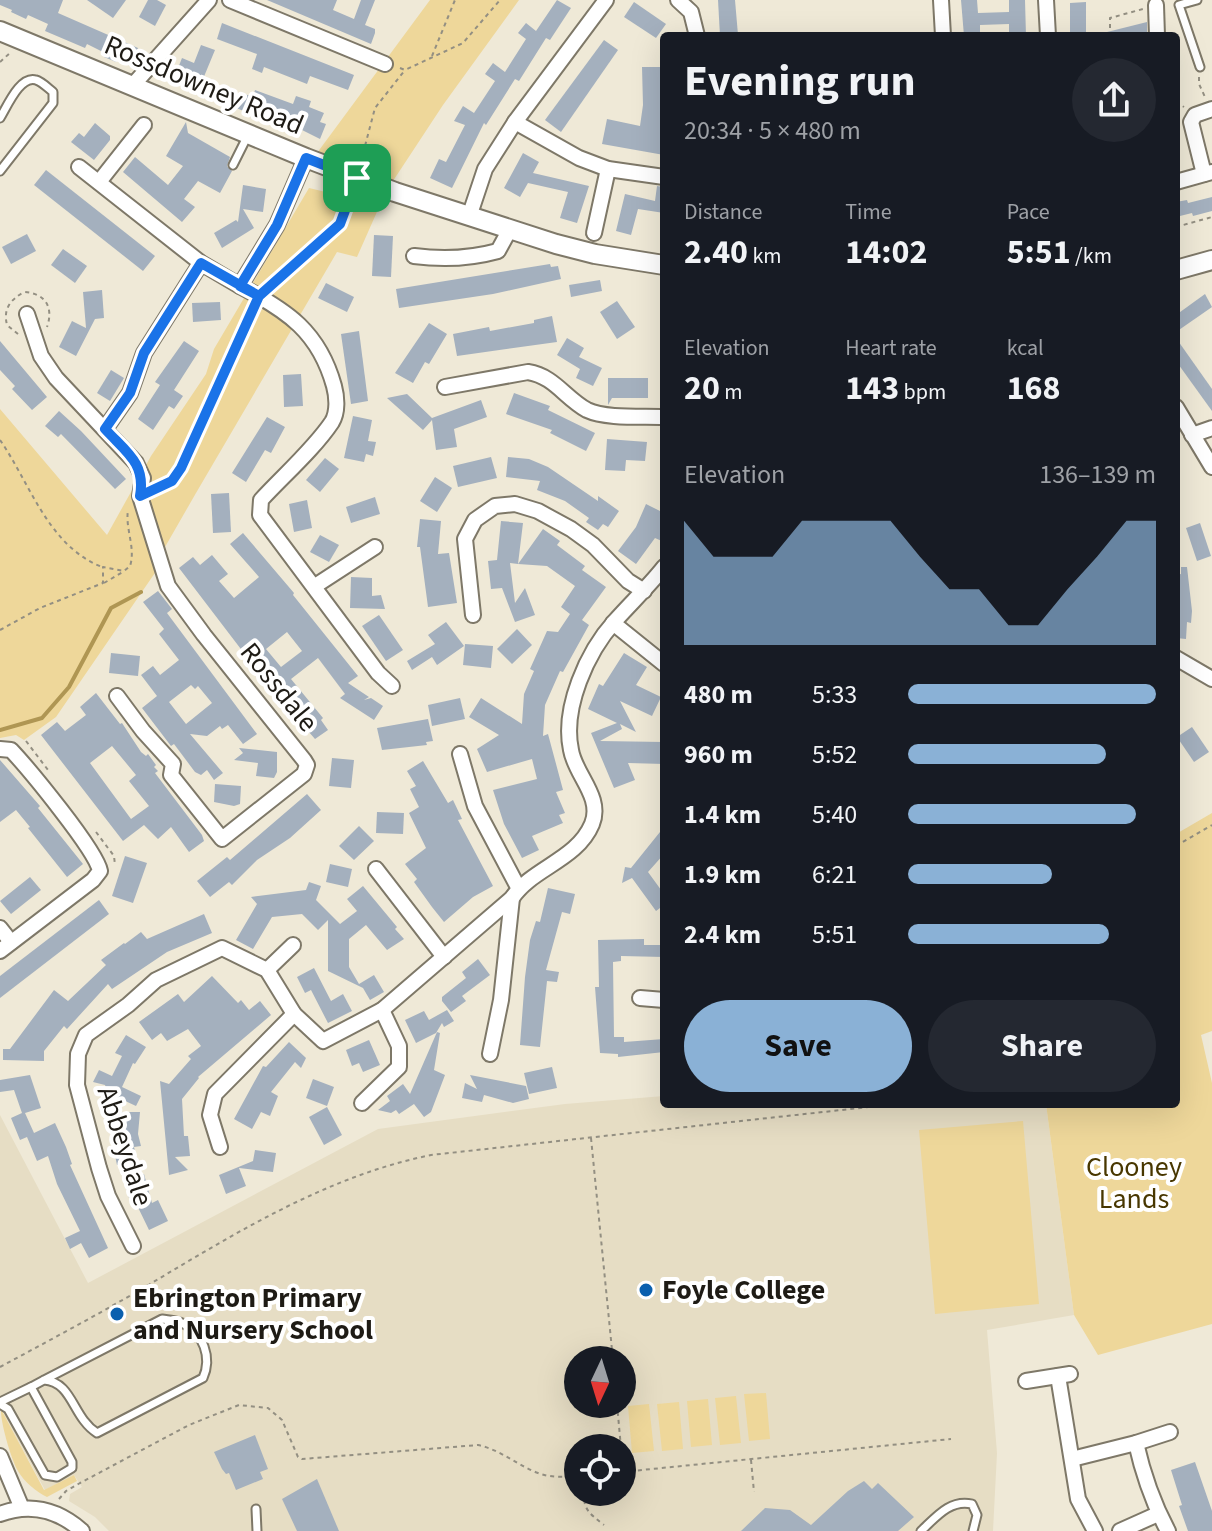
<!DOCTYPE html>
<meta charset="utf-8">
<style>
:root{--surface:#171b24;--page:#242831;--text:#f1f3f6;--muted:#9ea1a6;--accent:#8ab1d6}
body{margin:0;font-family:"Source Sans 3",sans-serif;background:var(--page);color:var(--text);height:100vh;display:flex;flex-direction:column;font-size:30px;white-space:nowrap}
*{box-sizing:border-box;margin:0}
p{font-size:26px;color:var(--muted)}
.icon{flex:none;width:44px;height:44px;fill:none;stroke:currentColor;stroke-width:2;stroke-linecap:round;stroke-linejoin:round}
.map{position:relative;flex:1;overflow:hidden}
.drawer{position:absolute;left:660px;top:32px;width:520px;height:1076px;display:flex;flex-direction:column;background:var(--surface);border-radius:8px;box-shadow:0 8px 32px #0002}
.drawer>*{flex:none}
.needle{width:52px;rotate:184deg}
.tools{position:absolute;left:564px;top:1346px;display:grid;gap:16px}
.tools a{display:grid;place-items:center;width:72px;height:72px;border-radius:50%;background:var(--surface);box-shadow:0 8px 32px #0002;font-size:40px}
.pin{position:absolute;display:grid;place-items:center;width:68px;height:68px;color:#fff;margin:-34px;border-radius:16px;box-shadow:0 4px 12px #0006}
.round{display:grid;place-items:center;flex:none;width:84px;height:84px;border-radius:42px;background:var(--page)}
.head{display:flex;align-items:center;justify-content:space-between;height:136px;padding:0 24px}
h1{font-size:44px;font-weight:700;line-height:60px}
.stats{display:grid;grid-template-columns:repeat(3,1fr);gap:12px;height:136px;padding:8px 24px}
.stats div{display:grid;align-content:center}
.stats b{font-size:34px;font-weight:700}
.stats small{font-size:22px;font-weight:400}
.stats p{font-size:22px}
.chart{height:224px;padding:16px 24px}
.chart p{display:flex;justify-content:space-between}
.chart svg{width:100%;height:144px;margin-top:8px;fill:var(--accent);opacity:.7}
.action{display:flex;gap:16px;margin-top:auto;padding:16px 24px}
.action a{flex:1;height:92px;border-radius:48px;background:var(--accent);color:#111;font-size:32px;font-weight:700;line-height:92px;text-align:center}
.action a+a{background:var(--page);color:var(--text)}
ul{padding:0 24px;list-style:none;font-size:26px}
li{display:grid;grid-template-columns:128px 96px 1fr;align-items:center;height:60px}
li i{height:20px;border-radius:10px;background:var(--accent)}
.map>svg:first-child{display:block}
.built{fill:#e6ddc4;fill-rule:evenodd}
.green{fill:#eed79a}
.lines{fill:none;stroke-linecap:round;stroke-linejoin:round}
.stream{stroke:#af9653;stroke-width:4}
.building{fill:#a4b0be;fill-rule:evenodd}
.lane-casing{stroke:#7e7868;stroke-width:11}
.street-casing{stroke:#7e7868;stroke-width:18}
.secondary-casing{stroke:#7e7868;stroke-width:22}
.path{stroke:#938f82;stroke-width:2;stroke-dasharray:4 4;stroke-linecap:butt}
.lane{stroke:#fff;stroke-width:7}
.street{stroke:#fff;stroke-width:14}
.secondary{stroke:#fff;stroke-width:18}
.route-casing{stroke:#fff;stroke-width:16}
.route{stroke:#1a73e8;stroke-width:10}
.poi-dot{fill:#0b60ae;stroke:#fff;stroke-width:3}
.labels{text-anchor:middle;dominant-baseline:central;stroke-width:8;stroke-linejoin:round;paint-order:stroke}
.street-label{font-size:28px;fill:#1e1b15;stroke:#fff}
.park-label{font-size:28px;fill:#483700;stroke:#fff}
.poi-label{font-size:28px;font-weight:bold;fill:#1e1b15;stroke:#fff;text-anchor:start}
</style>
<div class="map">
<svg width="1212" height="1531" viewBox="0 0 1212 1531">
<rect width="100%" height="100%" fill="#efe9d7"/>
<path class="built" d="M664,1096V1104H1046L1074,1315L987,1330L997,1453L993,1531H109L95,1517L69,1501L70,1494L82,1487L74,1475L45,1490L0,1407V1115L88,1283L378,1129L565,1104ZM578,1360H622V1404H578ZM578,1448H622V1492H578Z"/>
<g class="green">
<path d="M430,0H519L443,105L391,184L317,153Z"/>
<path d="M309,188L380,205L357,257L337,252L196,493L165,547L159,567L56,717L24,740L16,735L0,738V409L107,535L151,456L206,374L214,349Z"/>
<path d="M1212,813V1031L1201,1035L1212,1083V1324L1098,1355L1074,1315L1046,1104H1176V834Z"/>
<path d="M1023,1121L1039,1304L935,1314L919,1130Z"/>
<path d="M766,1393L770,1439L749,1441L744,1394Z"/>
<path d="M736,1396L741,1443L720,1445L715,1398Z"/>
<path d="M708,1399L712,1445L691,1447L687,1401Z"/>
<path d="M679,1402L683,1449L662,1451L657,1404Z"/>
<path d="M649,1404L654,1451L632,1453L628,1406Z"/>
<path d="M1,1409L44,1490L74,1475L77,1481L47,1497C37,1492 24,1482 18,1471C11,1459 0,1421 1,1409Z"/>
</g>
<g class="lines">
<path class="stream" d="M0,730L42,718L69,687L111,608L141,592"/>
</g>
<g class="building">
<path d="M0,0H63L58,13L138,48L131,65L118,59L116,62L104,57L105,53L87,44L85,48L45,31L48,24L28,15L26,19L11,12L12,10L0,5Z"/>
<path d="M87,0H126L113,18Z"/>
<path d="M148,0H157L166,5L155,26L139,17Z"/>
<path d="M267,0H337L333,10L354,19L361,0H375L365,25L375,29V33L371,44Z"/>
<path d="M557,0L571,8L550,40L546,38L519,81L515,79L486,125L484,123L452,188L430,178L439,159L446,162L465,125L454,121L463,106L474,113L495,81L485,74L493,63L505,72L526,39L518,33L526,23L536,31Z"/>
<path d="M718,0H735L738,35L720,36Z"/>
<path d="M961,0H977L978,13L1009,12V0H1025L1026,36H1009V24L980,25V36H964Z"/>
<path d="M634,2L666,24L656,38L624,17Z"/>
<path d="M1086,2V36H1070V3Z"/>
<path d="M1147,22V36H1108L1107,32Z"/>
<path d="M222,23L354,75L348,90L310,76L307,84L264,67L262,73L252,69L257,54L217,39Z"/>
<path d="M604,40L618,50L561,132L545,120Z"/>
<path d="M201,45L215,50L198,91L173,81L182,58L194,63Z"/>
<path d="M642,67H664V155L602,144L607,119L640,126L643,105Z"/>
<path d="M255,90L293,104L296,96L311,101L309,107L324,113L320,122L326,124L320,139L282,120L280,125L236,108L242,93L253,97Z"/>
<path d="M186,122L188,133L230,157L227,166L232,171L220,193L198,181L184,199L195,207L182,222L123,172L135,157L168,185L183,166L166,156Z"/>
<path d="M95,123L110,136V140L94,160L71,142L79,133L84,137Z"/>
<path d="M523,153L539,162L533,173L589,186L577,223L560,218L568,192L528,183L520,197L504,188Z"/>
<path d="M46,170L155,256L143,271L34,185Z"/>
<path d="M243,185L266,189L263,212L243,209L254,228L222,248L214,233L236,220L238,222Z"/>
<path d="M657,186L664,187V213L638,209L631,235L616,231L625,194L655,201Z"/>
<path d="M1212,197V211L1193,216L1192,213L1176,217V202L1187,200L1188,203Z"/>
<path d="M27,234L36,251L11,264L2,247Z"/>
<path d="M374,235L393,236L391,277L372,276Z"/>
<path d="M63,249L87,266L75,283L51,265Z"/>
<path d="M550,264L551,267L558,266L561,279L493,294L399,308L396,289Z"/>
<path d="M600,280L602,291L571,297L569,285Z"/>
<path d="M326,283L354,297L347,312L318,298Z"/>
<path d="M102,290L104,318L95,319L76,356L59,347L72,321L86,328L83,292Z"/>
<path d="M1205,294L1212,307L1176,332V315Z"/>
<path d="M617,301L635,327L617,339L600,312Z"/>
<path d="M220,302L221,320L193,322L192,303Z"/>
<path d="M552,316L557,342L457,356L453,334L489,327L490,331L534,323V320Z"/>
<path d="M429,323L447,334L429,364L425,362L413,383L395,373Z"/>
<path d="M359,331L368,401L351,404L341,334Z"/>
<path d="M567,338L584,348L579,357L602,368L593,386L576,378L580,369L557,355Z"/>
<path d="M1176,338L1212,389V411L1176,361Z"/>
<path d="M0,341L47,397L32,410L12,389L15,386L0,370Z"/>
<path d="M184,341L199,351L174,390L183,396L174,409L169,406L153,430L138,419L160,385L155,382Z"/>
<path d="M111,370L124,378L110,401L97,393Z"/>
<path d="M301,374L303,406L284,407L283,375Z"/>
<path d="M608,378H648V398H612L608,405Z"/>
<path d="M514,393L550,406L548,410L595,433L586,451L550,433L552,430L506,414Z"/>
<path d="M407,394L432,418L481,400L487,417L454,429L457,447L436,450L432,420L423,430L387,398Z"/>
<path d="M59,411L81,431L126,479L115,489L61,434L58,437L45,426Z"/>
<path d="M353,416L372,420L368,441L376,442L373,456L366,454L364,462L344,458Z"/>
<path d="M267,417L285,427L271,453L265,450L246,482L232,473Z"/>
<path d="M607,439L647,442L645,461L626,460L625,471L605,470Z"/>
<path d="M491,457L497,478L458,487L453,466Z"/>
<path d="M508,457L529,459L548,467L598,501V496L619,511L608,527L603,524L598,530L586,522L589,518L565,501L537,490L540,481L506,477Z"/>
<path d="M325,458L339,469L320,492L306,480Z"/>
<path d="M435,477L452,488L437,512L420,501Z"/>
<path d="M229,493L231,532L213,533L211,494Z"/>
<path d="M375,497L380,514L351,523L346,507Z"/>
<path d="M307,500L312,528L294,532L289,504Z"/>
<path d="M646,504L664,513V542L655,538L636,564L618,551L636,527Z"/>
<path d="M420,519L441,521L438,554L449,553L457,603L428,607L420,547H417Z"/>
<path d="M501,521L523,523L518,564L510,563L515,603L525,588L535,615L515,622L502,588L491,589L488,561L497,560Z"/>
<path d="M1200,523L1211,556L1197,561L1186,528Z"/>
<path d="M543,529L560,541L557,545L585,566L582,570L606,587L582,620L589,625L563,672L560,671L545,705L543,736L548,734L563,790L556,792L565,813L559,815L563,823L532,836L539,850L522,858L504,824L493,790L537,779L532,759L487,772L477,749L499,735L469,717L481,698L522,724L524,694L534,671L530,669L547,631L558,632L570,614L561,607L575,586L547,566L518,564Z"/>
<path d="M243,533L294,593L293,595L358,676L348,683L369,697L364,700L371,698L383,706L374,720L340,698L345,694L318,658L291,679L323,718L321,720L328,730L315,739L248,662L250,661L179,568L193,557L200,565L212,555L228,574L219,581L234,598L259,577L230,544ZM287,632L302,651L281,667L266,649Z"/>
<path d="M320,535L339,545L329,562L310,552Z"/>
<path d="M1181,567H1187L1192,611L1191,623L1187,622L1186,639L1176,638L1179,590H1176V575L1181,574Z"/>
<path d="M351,577L372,578V596L381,595L385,609L350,608Z"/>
<path d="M158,591L172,609L167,613L257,734L243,744L228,725L222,729L220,726L207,736L190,734L223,773L214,780L207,770L201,775L195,772L174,744L171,746L142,708L157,696L141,675L153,666L160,675L179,660L159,634L164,629L143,602ZM191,685L195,689L198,686L212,703L186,724L169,702Z"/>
<path d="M379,615L403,650L386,661L362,626Z"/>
<path d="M446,622L464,646L437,665L432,657L412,670L407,661L435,644L428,635Z"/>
<path d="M517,629L532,645L512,664L497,649Z"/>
<path d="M465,644L493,646L491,668L463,665Z"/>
<path d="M111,653L140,656L138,676L109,673Z"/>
<path d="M624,653L647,667L636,685L661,697L652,716L620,701L636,732L620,724L622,729L600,741L664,742V764L628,763L635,780L614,788L591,733L617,723L588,709L599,684L603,686Z"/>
<path d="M96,693L120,724L122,723L141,752L146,756L148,754L156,765L154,767L158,771L155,773L202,835L204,841L189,852L171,827L158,839L144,825L123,841L41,735L57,722L65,731L86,715L80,707ZM112,746L136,775L129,781L149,806L131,819L90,763Z"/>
<path d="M460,698L465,719L432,726L428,705Z"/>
<path d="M428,719L433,741L426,742L427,745L382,750L377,728Z"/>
<path d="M1192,727L1209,752L1194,762L1177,737Z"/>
<path d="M239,748L277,752V772L274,778L256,776L258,763L234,760L243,753Z"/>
<path d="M332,758L354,760L351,788L329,786Z"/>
<path d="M0,760L40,806L38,808L83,864L67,877L28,828L30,827L16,810L0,822Z"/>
<path d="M423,761L448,803L453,800L462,819L458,820L493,886L473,897L444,922L432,907L414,882L417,879L405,864L426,848L409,813L419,807L410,789L416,786L407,771Z"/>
<path d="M215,784L241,786L240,804L234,806L214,802Z"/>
<path d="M307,794L321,810L290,838L257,860L232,885L229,882L210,897L197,881L227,857L230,860Z"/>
<path d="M377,812L404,813L403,834L376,833Z"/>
<path d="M359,826L374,841L354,860L339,846Z"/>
<path d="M664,827V854L648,872L664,894V905L656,911L632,878L622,883L625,867L631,868Z"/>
<path d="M125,856L147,863L133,903L112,896Z"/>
<path d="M330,864L352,869L348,887L326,882Z"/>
<path d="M30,877L41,890L11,914L0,901Z"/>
<path d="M309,882L321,886L316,900L340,924L357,911L347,899L363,886L397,927L395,929L404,939L387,950L366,925L349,939V967L359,984L374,975L384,992L370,1000L363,988L328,971V920L318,930L302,914L272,917L253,949L236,940L257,904L251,897L306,890Z"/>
<path d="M548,888L575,894L570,914L562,912L546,970L559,972L557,982L547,981L540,1047L520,1045L525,977L530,940L536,921L540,922Z"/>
<path d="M99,900L109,914L0,998V976Z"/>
<path d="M204,914L212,933L167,952L112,989L108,984L67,1029L64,1026L44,1051V1061L3,1060V1049H10L54,990L68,1001L106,965L101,960L124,943L125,944L141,932L147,939Z"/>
<path d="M644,939V945H664V957L621,956V961L613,962L614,1037H624V1042L664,1039V1052L618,1057V1054L600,1053L595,987H599L598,940Z"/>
<path d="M478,959L490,975L462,996L466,1001L451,1012L442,1001V997L466,978L462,972Z"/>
<path d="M314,968L331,1001L343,994L352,1011L328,1023L311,990L305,993L297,977Z"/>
<path d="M212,976L238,1003L241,1000L249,1010L260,1001L271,1015L198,1077L199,1078L182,1099L184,1136H188L190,1156L175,1157L188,1170L169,1175L160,1081L169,1084L191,1059L188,1056L201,1046L188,1029L167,1041L161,1033L152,1040L139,1022L178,994L184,1002Z"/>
<path d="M447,1010L454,1021L444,1027L442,1023L436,1033L416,1043L405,1020L424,1011L429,1020Z"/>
<path d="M437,1032L440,1033L434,1070L445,1075L431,1112L424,1117L414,1104L399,1114L396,1110L391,1113L378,1110L390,1101L387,1096L403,1084L410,1094Z"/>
<path d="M126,1035L146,1047L135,1064L133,1063L122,1087L141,1096L136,1106L108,1093L105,1085L93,1082L99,1070L112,1076L122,1056L115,1053Z"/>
<path d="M369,1040L380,1065L363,1072L359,1063L352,1066L346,1050Z"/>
<path d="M289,1042L306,1058L301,1068L295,1062L271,1092L278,1096L270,1116L261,1112L252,1129L234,1119L263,1066L266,1067Z"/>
<path d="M552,1067L557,1088L529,1094L524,1073Z"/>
<path d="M30,1075L41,1108L25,1113L34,1133L55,1123L66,1147L72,1164L70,1165L108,1248L89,1258L81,1243L70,1249L65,1238L80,1231L57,1184L48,1156L37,1161L27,1137L20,1140L11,1118L22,1113L14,1090L0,1092V1080Z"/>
<path d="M470,1075L526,1086L529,1099L513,1103L484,1095L482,1102L462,1098L465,1083L477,1089Z"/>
<path d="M313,1079L334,1087L327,1106L306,1098Z"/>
<path d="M327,1107L342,1135L324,1145L309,1117Z"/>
<path d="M111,1112H140L138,1134L141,1146L134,1147L141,1175L144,1174L152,1203L158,1200L168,1221L149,1230L133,1197L129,1198L120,1164L117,1165L113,1146L121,1144L122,1126H111Z"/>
<path d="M255,1150L276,1153L273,1172L239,1168L246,1186L226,1194L219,1175L253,1161Z"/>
<path d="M255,1435L268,1469L260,1472L263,1479L236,1490L229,1473L226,1474L222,1469L214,1452Z"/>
<path d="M1195,1462L1212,1511V1531H1188L1179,1506L1182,1505L1171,1470Z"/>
<path d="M317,1479L339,1531H297L282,1499Z"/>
<path d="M864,1481L872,1489L878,1483L914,1517L898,1531H741L765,1508L790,1510L811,1525L848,1491Z"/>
</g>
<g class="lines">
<defs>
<g id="lane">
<path d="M1197,0L1179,5L1200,67"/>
<path d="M0,118C7,107 20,75 36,80C41,81 48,88 53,92V103L0,171"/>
<path d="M233,165L248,135"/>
<path d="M31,1387L44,1380L162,1319C168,1320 177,1320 182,1323C204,1333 212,1358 203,1378L97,1433C72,1417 73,1382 44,1380"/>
<path d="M0,1402L31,1387L72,1462V1468L57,1477L45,1475L8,1409L0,1404"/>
<path d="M256,1509L257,1531"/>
<path d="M921,1531C936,1517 950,1499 972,1504L977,1515L973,1531"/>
</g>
<g id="street">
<path d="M230,0L385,64"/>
<path d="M678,0L691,12L697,36"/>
<path d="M941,0L943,36"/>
<path d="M1046,0L1048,36"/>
<path d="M1156,5L1157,36"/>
<path d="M133,85L209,0"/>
<path d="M515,122L579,158L608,169L664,177"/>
<path d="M306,158L277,225L240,286C288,311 319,332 334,386C337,397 338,412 332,422C314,449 283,476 261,500L260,515L378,673L392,686"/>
<path d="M79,167L201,263L240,286"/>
<path d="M1204,174L1191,122L1195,115L1212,109"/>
<path d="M99,182L144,125"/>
<path d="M1176,182L1212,172"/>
<path d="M469,217L485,169L515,122L606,0"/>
<path d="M594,233L608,169"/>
<path d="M414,256C444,260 469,259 498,251L510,229"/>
<path d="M27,314L41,356L56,378L136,463L143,478L140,496L168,586L204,635L304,760L307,765L304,774L222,839L171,775L173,764L143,731L117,696"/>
<path d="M445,387L528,372C554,376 565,398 587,410C606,419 643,416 664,417"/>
<path d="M1176,407L1212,467"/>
<path d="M105,429L130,393L144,353L201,263"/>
<path d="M1192,435L1212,428"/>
<path d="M315,586L375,547"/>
<path d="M473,615L465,539L475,520L495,506L515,504L538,511L571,529L593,545L628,581L644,591"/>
<path d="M613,623L664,664"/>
<path d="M1176,658L1212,679"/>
<path d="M0,749L11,750C28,768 96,850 100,871L93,880L0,951"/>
<path d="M460,754L475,806L519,889"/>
<path d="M376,869L444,957"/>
<path d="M0,928L11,942"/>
<path d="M267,970L293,945"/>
<path d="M640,998L664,1000"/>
<path d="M490,1054L501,1000L512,898"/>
<path d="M362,1103L399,1067V1046L382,1010"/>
<path d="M220,1147L210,1115L215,1094L294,1014"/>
<path d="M133,1246L108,1196L99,1168L77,1085L78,1054L86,1035L128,1005L156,980L222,948L267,970L294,1014L323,1041L382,1010L512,898C532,868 577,860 592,824C603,797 575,775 571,750C562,708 587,652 615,621C631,603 649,586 664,567"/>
<path d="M1058,1376L1078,1499L1095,1531"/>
<path d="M1026,1381L1070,1374"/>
<path d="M1136,1443C1143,1474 1153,1503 1168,1531"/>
<path d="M0,1456L21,1506"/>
<path d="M1072,1459L1136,1443L1170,1432"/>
<path d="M0,1514C30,1503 57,1509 82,1531"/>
<path d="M1120,1531L1158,1514"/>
</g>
<g id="secondary">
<path d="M0,31L306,158L395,192L556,244L595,254L664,265"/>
<path d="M1176,270L1212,260"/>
</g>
</defs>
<use href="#lane" class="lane-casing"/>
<use href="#street" class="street-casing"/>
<use href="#secondary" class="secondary-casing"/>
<g class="path">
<path d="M1110,36V18L1143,9"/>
<path d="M432,56L455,0"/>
<path d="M0,62L11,52"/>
<path d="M400,68L405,70L463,43L500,0"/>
<path d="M1199,77V84L1205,97"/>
<path d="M1176,102L1184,107"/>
<path d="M361,161L375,108L405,70"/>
<path d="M1176,227L1212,217"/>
<path d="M270,286L340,224L351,194"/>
<path d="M18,334L7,325C3,309 10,300 24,292C45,293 54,307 47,327"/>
<path d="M0,440C30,483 48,546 102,567"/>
<path d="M157,488L172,481L181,468L253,311"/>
<path d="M104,583L123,572"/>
<path d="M0,630L40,608L103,583V567L124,571L130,566C136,548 125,529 128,510"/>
<path d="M26,741L48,770"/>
<path d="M96,832L114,856L115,865"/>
<path d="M1176,846L1212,825"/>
<path d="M591,1138L613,1360"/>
<path d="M0,1367C50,1340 101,1313 150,1284C239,1231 328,1176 431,1155L896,1104"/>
<path d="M617,1404L621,1448"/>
<path d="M622,1455L624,1471"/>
<path d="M751,1460L754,1492"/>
<path d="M622,1472L951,1439"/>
<path d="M584,1492C583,1510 590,1514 604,1525"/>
<path d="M59,1499L66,1491L80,1483L189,1425L239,1405L268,1408L282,1420L298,1457L302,1459L478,1445C501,1450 517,1465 538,1473C551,1478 565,1477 578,1476"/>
</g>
<use href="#lane" class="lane"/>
<use href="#street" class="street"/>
<use href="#secondary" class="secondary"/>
</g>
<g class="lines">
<defs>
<path id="route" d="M357,178L340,224L259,296L201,263L144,353L130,393L105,429C126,452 146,463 140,496L172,481L181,468L259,296L240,286L277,225L306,158L357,178"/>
</defs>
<use href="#route" class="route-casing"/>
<use href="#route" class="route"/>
</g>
<g class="poi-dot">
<circle cx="646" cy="1290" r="8"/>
<circle cx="117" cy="1314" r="8"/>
</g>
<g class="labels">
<g class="street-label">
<text transform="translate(204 85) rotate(23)">Rossdowney Road</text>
<text transform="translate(279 687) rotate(51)">Rossdale</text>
<text transform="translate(125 1146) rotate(72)">Abbeydale</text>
</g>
<g class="park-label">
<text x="1134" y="1167">Clooney<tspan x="1134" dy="32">Lands</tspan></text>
</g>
<g class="poi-label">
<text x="662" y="1290">Foyle College</text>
<text x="133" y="1298">Ebrington Primary<tspan x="133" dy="32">and Nursery School</tspan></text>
</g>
</g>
</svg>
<div class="tools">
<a><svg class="needle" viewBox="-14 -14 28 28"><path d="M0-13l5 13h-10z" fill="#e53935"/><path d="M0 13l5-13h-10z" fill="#9ea1a6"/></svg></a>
<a><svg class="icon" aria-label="locate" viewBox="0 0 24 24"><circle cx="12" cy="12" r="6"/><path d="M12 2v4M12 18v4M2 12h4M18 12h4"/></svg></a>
</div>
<div class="pin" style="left:357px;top:178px;background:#1e9e55"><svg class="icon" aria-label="arrive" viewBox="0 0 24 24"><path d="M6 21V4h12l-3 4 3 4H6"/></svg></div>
<section class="drawer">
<div class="head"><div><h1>Evening run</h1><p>20:34 · 5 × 480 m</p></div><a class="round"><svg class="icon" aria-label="share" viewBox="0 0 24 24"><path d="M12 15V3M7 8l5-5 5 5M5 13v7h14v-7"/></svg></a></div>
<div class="stats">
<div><p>Distance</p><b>2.40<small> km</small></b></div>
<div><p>Time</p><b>14:02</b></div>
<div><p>Pace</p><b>5:51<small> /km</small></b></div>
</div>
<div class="stats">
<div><p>Elevation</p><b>20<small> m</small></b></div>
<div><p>Heart rate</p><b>143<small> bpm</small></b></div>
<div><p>kcal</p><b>168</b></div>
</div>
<div class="chart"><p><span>Elevation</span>136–139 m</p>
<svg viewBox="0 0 160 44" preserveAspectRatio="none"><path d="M0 44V6L10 17L20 17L30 17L40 6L50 6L60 6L70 6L80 17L90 27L100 27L110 38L120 38L130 27L140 17L150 6L160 6V44z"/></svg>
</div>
<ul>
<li><b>480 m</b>5:33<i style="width:100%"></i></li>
<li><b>960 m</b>5:52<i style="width:80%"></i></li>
<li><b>1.4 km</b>5:40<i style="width:92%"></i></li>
<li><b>1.9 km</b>6:21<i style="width:58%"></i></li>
<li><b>2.4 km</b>5:51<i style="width:81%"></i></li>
</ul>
<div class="action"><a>Save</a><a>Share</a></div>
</section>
</div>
